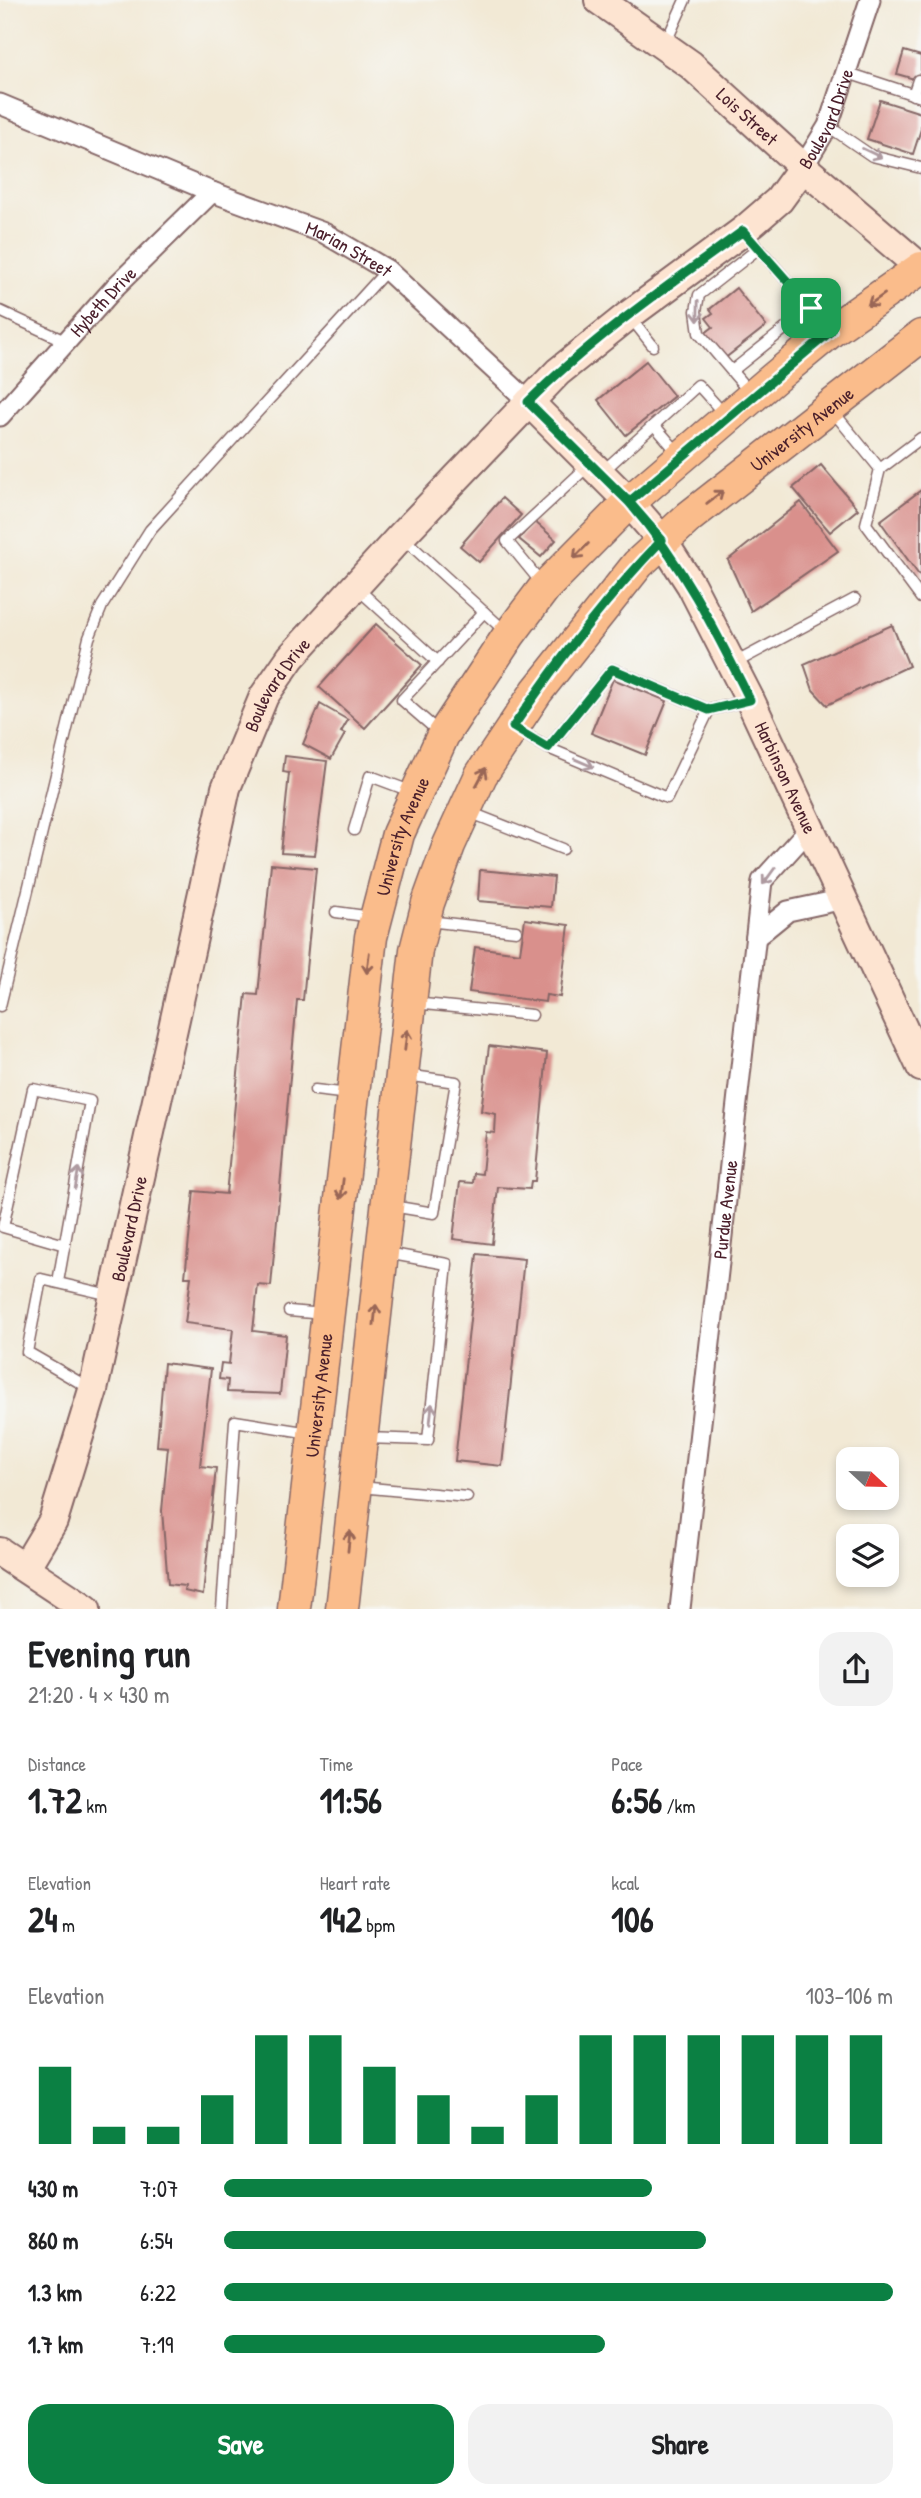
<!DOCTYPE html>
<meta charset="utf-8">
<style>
:root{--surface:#fff;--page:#f2f2f2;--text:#202124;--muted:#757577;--accent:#0b8043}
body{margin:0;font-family:"Patrick Hand",sans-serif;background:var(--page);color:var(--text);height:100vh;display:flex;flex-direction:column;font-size:26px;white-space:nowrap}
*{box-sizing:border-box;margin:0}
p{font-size:23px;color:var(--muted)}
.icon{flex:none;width:38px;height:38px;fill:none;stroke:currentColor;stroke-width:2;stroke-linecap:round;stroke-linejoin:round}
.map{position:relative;height:1609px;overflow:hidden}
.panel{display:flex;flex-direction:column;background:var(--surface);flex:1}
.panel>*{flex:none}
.needle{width:46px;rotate:112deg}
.fabs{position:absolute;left:836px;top:1447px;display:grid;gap:14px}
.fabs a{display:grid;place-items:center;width:63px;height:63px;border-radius:14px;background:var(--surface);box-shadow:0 4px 10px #0003;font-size:35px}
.pin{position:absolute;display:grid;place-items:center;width:60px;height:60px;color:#fff;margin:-30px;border-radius:14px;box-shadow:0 4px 10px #0006}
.round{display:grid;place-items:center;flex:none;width:74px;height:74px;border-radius:21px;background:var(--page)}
.head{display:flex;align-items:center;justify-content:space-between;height:119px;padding:0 28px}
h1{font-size:38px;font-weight:700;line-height:52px}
.stats{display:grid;grid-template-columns:repeat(3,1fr);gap:10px;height:119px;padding:7px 28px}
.stats div{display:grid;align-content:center}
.stats b{font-size:35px;font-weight:700}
.stats small{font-size:19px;font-weight:400}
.stats p{font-size:19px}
.chart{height:196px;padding:14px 28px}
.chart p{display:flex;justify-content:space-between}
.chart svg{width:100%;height:126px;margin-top:7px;stroke:var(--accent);stroke-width:6}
.button{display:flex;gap:14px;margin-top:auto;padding:14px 28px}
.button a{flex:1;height:80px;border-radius:21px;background:var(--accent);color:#fff;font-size:28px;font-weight:700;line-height:80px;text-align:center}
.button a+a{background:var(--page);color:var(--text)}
ul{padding:0 28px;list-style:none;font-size:23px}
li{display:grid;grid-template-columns:112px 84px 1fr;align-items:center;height:52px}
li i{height:18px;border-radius:9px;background:var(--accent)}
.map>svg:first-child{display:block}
.building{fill:#d9908c}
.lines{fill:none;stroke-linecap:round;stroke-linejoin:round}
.lane-casing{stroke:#856666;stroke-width:13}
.street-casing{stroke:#856666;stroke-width:23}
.secondary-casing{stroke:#856666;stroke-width:32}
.primary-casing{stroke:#856666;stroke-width:35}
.lane{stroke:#fff;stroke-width:10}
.street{stroke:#fff;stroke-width:19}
.secondary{stroke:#fde4d1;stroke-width:28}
.primary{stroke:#fabc8b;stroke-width:32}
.oneway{stroke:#ae9aa0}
.oneway2{stroke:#996656}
.route-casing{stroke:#fff;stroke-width:14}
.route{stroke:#0b8043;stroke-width:9}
.labels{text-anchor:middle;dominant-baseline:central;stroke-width:5;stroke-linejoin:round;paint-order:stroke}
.street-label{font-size:19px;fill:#4a1f2b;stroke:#f6f6f2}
</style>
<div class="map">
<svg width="921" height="1609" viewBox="0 0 921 1609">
<rect width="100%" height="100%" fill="#f6f6f2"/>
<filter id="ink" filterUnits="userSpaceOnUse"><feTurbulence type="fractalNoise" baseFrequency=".0143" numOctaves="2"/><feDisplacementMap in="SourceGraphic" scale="14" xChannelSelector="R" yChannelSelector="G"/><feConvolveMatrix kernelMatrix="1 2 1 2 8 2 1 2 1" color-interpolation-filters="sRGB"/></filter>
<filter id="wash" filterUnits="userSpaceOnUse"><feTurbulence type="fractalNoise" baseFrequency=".00686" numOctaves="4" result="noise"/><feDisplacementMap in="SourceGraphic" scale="28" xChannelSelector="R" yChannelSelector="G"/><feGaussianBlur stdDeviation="1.57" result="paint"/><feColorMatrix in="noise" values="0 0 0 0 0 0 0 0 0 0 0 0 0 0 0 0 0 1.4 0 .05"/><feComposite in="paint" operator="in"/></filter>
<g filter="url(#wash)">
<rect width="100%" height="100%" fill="#f2e9d5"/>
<g id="blocks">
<g class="building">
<path d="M904,51L921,56V81L897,74Z"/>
<path d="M880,100L921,113V129L913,154L867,139Z"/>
<path d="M736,288L766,326L724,359L704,334L713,327L706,318L713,313L710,309Z"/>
<path d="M646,361L674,396L626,435L598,400Z"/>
<path d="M821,465L858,509L830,532L793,488Z"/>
<path d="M921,490V578L880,521Z"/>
<path d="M502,498L521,515L479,562L460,546Z"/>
<path d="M801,502L838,551L751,611L728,560Z"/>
<path d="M534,521L556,540L541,557L519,539Z"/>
<path d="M376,624L422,665L365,728L319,687Z"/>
<path d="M892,625L909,666L827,705L813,690L804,664Z"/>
<path d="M613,679L667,701L645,755L591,733Z"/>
<path d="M320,704L348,720L341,732L345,734L331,759L303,744Z"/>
<path d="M285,756L327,761L315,855L281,853L289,773L283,772Z"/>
<path d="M271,864L316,868L303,1000H297L271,1286L258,1285L253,1331L286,1335L280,1394L227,1392L228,1380L219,1379L221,1363L229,1364L233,1329L185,1323L191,1277H185L194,1191L226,1194L246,994L258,995Z"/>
<path d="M480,870L554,877L551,907L478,901Z"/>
<path d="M525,919L569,925L560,997L546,995L545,1002L469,992L475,947L520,953Z"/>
<path d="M489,1046L547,1053L535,1181H531L530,1189L498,1187L492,1244L453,1239L460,1182L473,1183L474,1173L482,1174L486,1132L495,1133L496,1114L481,1111Z"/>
<path d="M477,1254L524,1259L502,1466L455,1461Z"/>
<path d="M164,1363L211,1369L200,1466L216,1468L203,1595L184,1591L185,1586L168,1584L162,1511L168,1447L157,1446Z"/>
</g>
</g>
</g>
<g filter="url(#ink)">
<use href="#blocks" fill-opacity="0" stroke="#856666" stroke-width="2"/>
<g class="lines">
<defs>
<g id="lane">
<path d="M666,42L685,0"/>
<path d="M848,73L921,97"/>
<path d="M913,95L918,80"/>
<path d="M828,126L872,156L921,168"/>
<path d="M755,244L828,328"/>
<path d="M0,311L67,342"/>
<path d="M631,318L653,346"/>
<path d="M732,371L811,308"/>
<path d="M751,394L699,333L696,311L699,295L759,248"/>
<path d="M831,409L880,469L921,438"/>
<path d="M654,425L679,454"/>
<path d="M880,469L866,524L921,598"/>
<path d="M602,472L698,385L725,415"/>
<path d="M403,538L506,632"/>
<path d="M543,585L507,541L588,466"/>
<path d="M358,589L438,662"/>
<path d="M733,664L855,599"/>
<path d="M709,710L667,798L548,748L612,669L709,710L746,701"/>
<path d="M516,729L548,748"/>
<path d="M440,733L402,700L484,612"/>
<path d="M469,812L563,849"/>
<path d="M354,830L370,776L413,792"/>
<path d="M336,912L372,917"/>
<path d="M428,921L516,931"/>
<path d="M414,1003L532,1015"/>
<path d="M0,1006L89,638L102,606L150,530L387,270"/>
<path d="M315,1090L349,1094"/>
<path d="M392,1206L434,1213L456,1082L406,1075"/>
<path d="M58,1282L90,1101L33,1089L3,1227L65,1245"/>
<path d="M289,1311L324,1314"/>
<path d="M91,1389L27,1352L41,1279L110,1295"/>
<path d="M365,1438L428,1440L447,1264L387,1253"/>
<path d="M360,1487L467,1497"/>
<path d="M222,1609L235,1421L310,1433"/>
</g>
<g id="street">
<path id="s1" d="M0,104L212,192L324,233L387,270L529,402"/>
<path id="s2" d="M803,167L828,126L870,0"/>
<path id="s3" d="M0,416L116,286L212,192"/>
<path d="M756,937L788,911L844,899"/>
<path id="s4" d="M680,1609L762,881L810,828"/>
</g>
<g id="secondary">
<path id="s5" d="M599,0L691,65L803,167L921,268"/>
<path id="s6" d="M529,402L629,502L662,540L691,585L750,700L921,1067"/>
<path d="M0,1552L86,1609"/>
<path id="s7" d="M25,1568L53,1521L93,1390L226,788L264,696L291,657L401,536L558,372L629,315L743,231L779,200L803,167"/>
</g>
<g id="primary">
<path id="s8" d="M294,1609L371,937L398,834L443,735L509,635L545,587L629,502L773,379L831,331L921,268"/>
<path id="s9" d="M342,1609L416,950L428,903L449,845L481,775L537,691L638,564L689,517L921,336"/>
</g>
</defs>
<use href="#lane" class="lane-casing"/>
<use href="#street" class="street-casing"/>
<use href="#secondary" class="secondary-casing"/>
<use href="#primary" class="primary-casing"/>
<use href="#lane" class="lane"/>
<use href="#street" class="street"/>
<use href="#secondary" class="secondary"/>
<use href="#primary" class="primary"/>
</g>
<defs><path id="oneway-shaft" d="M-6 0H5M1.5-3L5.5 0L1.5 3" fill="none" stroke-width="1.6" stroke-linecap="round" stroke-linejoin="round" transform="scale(1.75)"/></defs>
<g class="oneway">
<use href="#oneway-shaft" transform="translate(872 153) rotate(26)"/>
<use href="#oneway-shaft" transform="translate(698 311) rotate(91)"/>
<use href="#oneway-shaft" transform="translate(584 763) rotate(23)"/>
<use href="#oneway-shaft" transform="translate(769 876) rotate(126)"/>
<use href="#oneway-shaft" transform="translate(77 1178) rotate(-80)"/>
<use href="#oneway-shaft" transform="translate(431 1414) rotate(-84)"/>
</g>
<g class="oneway2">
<use href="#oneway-shaft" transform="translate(876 300) rotate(145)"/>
<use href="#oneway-shaft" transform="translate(715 497) rotate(-38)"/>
<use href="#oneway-shaft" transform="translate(581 551) rotate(135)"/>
<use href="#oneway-shaft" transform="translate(481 777) rotate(-62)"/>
<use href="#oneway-shaft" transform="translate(368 963) rotate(97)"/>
<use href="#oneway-shaft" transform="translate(406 1040) rotate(-83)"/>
<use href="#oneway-shaft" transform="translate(342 1189) rotate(97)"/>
<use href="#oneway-shaft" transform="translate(375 1315) rotate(-84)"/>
<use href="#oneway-shaft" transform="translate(349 1541) rotate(-84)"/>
</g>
</g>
<g class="lines" filter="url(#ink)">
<defs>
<path id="route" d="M811,308L743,231C669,285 593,337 528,402L629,502L662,540C607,597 557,662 513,727L548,748L612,669L709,710L750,700C715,629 681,562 629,502L831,331L811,308"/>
</defs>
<use href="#route" class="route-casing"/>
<use href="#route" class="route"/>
</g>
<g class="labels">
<g class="street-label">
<text stroke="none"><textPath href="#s5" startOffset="189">Lois Street</textPath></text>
<text stroke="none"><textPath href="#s2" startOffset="54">Boulevard Drive</textPath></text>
<text stroke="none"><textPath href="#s1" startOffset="378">Marian Street</textPath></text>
<text stroke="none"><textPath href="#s3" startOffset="154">Hybeth Drive</textPath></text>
<text stroke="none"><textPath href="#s9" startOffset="1326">University Avenue</textPath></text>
<text stroke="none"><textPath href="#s7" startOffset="924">Boulevard Drive</textPath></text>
<text stroke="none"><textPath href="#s6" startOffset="460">Harbinson Avenue</textPath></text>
<text stroke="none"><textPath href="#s8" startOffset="782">University Avenue</textPath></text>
<text stroke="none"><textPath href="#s4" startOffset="402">Purdue Avenue</textPath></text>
<text stroke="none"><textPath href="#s7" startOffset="357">Boulevard Drive</textPath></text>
<text stroke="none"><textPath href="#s8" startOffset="215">University Avenue</textPath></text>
</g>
</g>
</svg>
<div class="fabs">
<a><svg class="needle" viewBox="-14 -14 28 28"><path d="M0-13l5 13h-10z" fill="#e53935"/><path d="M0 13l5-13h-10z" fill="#757577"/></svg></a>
<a><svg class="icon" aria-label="layers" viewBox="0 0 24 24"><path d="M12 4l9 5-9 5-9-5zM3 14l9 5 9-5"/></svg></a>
</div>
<div class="pin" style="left:811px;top:308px;background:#1e9e55"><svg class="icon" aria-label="arrive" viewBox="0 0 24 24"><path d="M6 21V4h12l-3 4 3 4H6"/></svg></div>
</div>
<section class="panel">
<div class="head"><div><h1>Evening run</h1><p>21:20 · 4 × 430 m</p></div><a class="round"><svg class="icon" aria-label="share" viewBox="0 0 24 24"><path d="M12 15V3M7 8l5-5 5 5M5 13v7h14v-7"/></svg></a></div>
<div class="stats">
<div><p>Distance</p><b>1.72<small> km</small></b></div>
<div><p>Time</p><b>11:56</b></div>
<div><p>Pace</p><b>6:56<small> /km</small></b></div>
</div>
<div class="stats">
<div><p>Elevation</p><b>24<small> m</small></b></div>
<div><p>Heart rate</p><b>142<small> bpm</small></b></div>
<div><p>kcal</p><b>106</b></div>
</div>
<div class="chart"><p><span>Elevation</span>103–106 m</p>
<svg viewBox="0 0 160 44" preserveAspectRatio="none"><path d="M5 44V17M15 44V38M25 44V38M35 44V27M45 44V6M55 44V6M65 44V17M75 44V27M85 44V38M95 44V27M105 44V6M115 44V6M125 44V6M135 44V6M145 44V6M155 44V6"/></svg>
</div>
<ul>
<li><b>430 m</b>7:07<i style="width:64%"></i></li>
<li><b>860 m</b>6:54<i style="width:72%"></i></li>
<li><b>1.3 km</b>6:22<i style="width:100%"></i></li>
<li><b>1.7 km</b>7:19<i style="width:57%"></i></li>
</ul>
<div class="button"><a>Save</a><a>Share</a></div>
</section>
